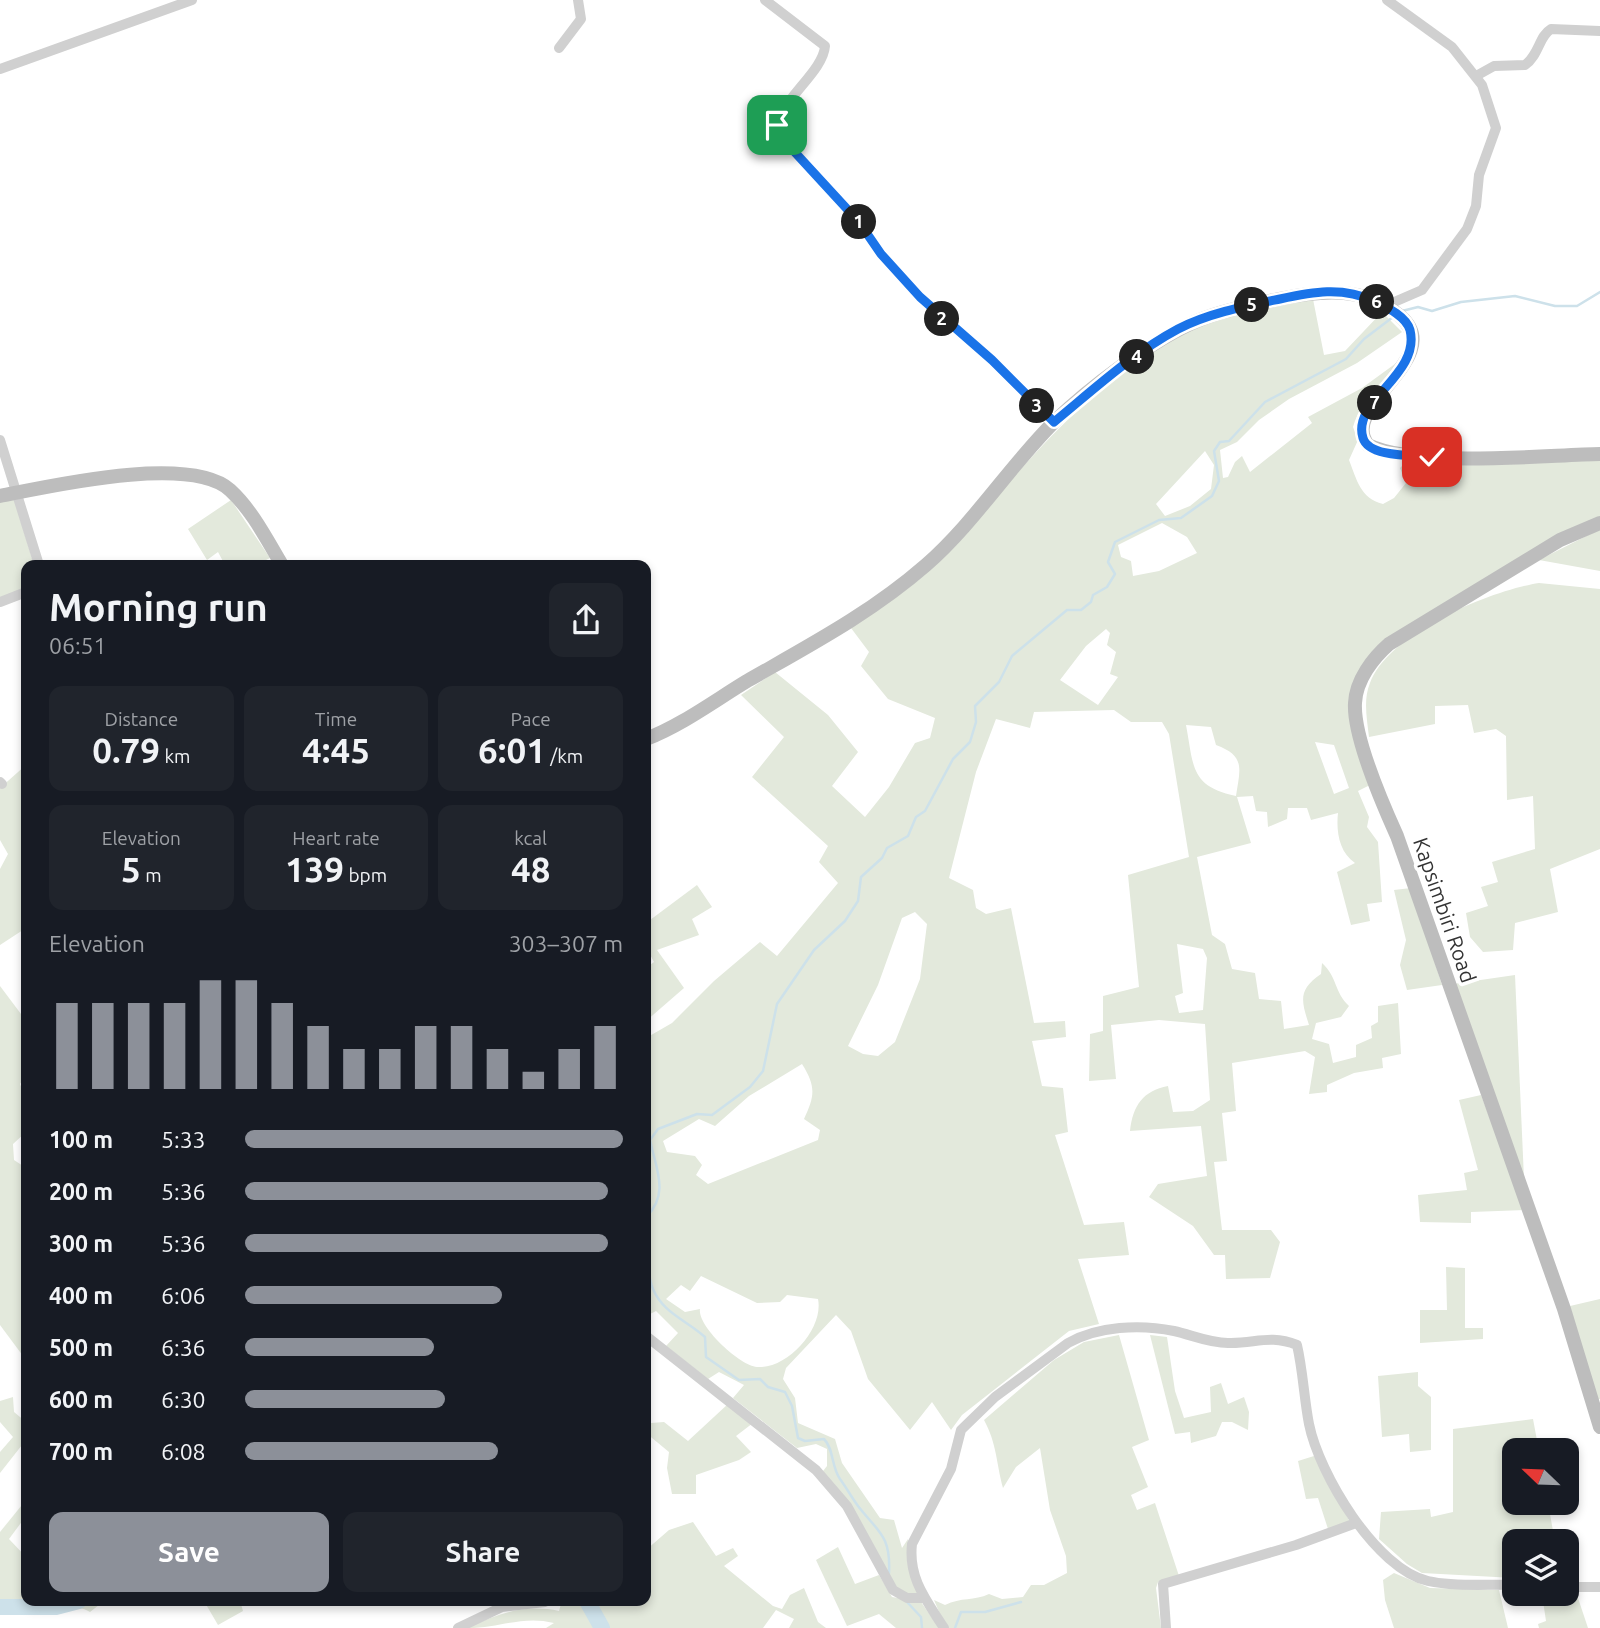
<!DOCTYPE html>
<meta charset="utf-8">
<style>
:root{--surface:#171b24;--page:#20242c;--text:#f1f3f6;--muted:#9ea1a6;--accent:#8c9099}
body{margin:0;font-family:Ubuntu,sans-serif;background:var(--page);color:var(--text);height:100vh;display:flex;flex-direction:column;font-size:26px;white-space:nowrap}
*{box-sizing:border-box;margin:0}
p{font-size:23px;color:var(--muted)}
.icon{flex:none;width:38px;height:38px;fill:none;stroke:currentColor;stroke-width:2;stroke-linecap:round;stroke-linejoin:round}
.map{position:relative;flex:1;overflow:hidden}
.sheet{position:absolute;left:21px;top:560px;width:630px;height:1046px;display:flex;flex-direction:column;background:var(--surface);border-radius:14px;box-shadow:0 4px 10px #0003}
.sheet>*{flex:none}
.needle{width:46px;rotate:293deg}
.controls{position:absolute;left:1502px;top:1438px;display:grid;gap:14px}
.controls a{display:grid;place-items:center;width:77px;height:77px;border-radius:14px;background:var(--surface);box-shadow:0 4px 10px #0003;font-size:35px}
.pin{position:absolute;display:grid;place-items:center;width:60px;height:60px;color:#fff;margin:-30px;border-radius:14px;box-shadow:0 4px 10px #0006}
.km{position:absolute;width:35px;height:35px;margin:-18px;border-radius:50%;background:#222;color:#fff;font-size:19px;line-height:35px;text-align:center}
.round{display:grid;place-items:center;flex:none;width:74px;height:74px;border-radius:14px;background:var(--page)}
.summary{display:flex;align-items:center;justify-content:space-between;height:119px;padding:0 28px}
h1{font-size:38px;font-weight:700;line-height:52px}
.metrics{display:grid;grid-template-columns:repeat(3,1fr);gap:10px;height:119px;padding:7px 28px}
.metrics div{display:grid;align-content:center;border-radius:14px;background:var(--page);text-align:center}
.metrics b{font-size:35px;font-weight:700}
.metrics small{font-size:19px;font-weight:400}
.metrics p{font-size:19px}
.chart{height:196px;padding:14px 28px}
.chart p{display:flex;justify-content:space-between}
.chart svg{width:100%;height:126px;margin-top:7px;stroke:var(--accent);stroke-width:6}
.action{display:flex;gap:14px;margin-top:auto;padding:14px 28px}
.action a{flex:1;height:80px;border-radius:14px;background:var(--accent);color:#fff;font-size:28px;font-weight:700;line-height:80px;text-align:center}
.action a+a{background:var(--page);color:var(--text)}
ul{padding:0 28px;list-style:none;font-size:23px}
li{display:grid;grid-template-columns:112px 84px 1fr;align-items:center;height:52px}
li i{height:18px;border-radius:9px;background:var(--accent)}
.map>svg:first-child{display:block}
.green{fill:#e3e9dc;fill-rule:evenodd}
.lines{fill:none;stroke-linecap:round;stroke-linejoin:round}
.stream{stroke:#cde1ea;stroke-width:2.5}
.river{stroke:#cde1ea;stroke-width:16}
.street{stroke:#d0d0d0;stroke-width:10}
.secondary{stroke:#bdbdbd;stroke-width:14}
.route-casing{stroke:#fff;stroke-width:14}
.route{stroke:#1a73e8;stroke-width:9}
.labels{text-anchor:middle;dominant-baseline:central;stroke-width:7;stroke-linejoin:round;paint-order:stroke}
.street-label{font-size:21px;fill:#333;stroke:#fff}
</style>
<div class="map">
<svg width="1600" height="1628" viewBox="0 0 1600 1628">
<rect width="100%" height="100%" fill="#fff"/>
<g class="green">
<path d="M1313,299L1324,355L1345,351L1382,312L1402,332L1357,363L1289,399L1259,420L1237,442L1220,450L1223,478L1228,477L1235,462L1242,456L1250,472L1312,423L1308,417L1362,388L1399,361C1382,386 1363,395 1353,427L1358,440L1349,460C1357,480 1360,498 1383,504L1394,498L1406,483L1400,468L1408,460L1600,459V517L1386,642L1356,685L1372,784L1358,791L1369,817L1367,827L1378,842L1382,902L1367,904L1370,921L1351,925L1337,872L1355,863C1339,852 1336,831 1338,813L1311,820L1307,808H1288L1287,819L1268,827L1267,812L1256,811L1253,796L1237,797L1251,843L1197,857L1212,935L1225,944L1232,969L1255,973L1259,999L1281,1001L1284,1029L1309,1025C1301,1000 1298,990 1321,974L1322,963C1338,978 1334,992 1349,1006L1341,1017L1316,1023L1312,1039L1329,1044L1333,1063L1356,1057V1045L1372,1038L1371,1026L1378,1022V1006L1398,1003L1401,1054L1382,1058L1383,1068L1354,1073L1327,1085V1092L1309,1094L1315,1057L1305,1051L1232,1063L1236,1111L1222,1113L1227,1161L1214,1162L1222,1230H1271L1280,1242L1270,1278L1226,1279L1225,1255H1214L1193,1226L1149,1197L1158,1184L1207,1176L1201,1126L1130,1131C1133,1105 1143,1091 1168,1086L1173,1112L1193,1111L1210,1100L1205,1024L1159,1020L1111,1025L1116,1079L1089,1081L1090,1034L1103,1031V996L1139,987L1128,875L1189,857L1169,734L1162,722H1131L1114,710L1034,712L1030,728L996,719L976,772L949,878L973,890L976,908L986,914L1011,908L1034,1023L1065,1021L1066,1037L1032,1041L1042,1086L1063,1088L1068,1132L1055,1135L1084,1225L1124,1222L1129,1255L1078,1259L1099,1324L1069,1331L962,1415L951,1430L932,1402L910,1430L868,1379L851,1331L836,1315L786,1368L783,1379L795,1398L798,1423L835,1439L842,1463L880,1518L894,1520L902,1548L908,1539L907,1560L918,1595H909L895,1587L823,1471L827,1466V1449L816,1444L797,1448L733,1398L744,1385L719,1372L708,1379L666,1346L678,1333L656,1311L646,1316V1038L672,1023L714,981L760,942L777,956L838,883L819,862L828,846L752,777L784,737L741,695L775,672L828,715L858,752L832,786L865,817L889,787L915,743L930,738L935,718L888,699L861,666L869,652L851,628C877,609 909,591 932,567C1010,487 1075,392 1175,338C1218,315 1267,309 1313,299ZM1205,451L1214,465L1211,489L1190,506L1165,516L1156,504ZM1162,523L1187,537L1197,553L1159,571L1133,576L1131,561L1121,557L1118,545ZM1106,629L1110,633L1107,645L1116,652L1110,674L1118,677L1098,705L1060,680L1086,646ZM1186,725L1211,727L1216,745C1246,756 1240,769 1236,796C1190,786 1194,767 1186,725ZM1315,742L1334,745L1349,788L1334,794ZM915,912L927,924L920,979L895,1042L878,1056L863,1054L848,1046L878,985L902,918ZM1177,944L1203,949L1207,958L1203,1010L1179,1013L1175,996L1183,993ZM802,1064C816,1086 815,1096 804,1119L820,1130L818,1140L708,1184L696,1175L702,1165L695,1156L667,1152L663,1141L699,1119L715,1126L749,1096ZM701,1276L757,1303L780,1302L787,1295L818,1299C824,1328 788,1369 757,1367C740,1366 697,1326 700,1309L685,1312L666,1299L681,1285L690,1291Z"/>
<path d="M14,499L34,565H26V589L0,599V502Z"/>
<path d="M231,500L270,558L256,565H225L218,552L207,560L188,529Z"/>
<path d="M1600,529V571L1539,560Z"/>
<path d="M1539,583L1600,589V849L1550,869L1558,912L1515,923L1513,950L1483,952L1470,937L1466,913L1488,906L1481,887L1498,882L1492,862L1535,849L1533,796L1507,800L1506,736L1496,729L1474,733L1468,705L1435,706V724L1369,737C1367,719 1363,700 1370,683C1389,633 1489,591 1539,583Z"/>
<path d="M26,765V928L0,945V869L8,854L0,840V788Z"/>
<path d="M697,885L712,907L692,919L699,935L657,950L684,988L646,1021V968L654,962L646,947V923Z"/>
<path d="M1411,888L1442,985L1407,990L1400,965L1406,940L1394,890Z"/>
<path d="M1515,975L1524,1179L1453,984Z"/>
<path d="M0,986L21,1014L26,1074L20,1084L26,1099V1132L13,1144L14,1160L26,1168V1360L0,1325Z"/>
<path d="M1481,1095L1525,1210L1471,1212V1223L1420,1222L1418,1195L1467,1190L1464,1173L1478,1170L1459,1100Z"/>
<path d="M1446,1267L1465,1268V1328H1483V1339L1420,1343V1310H1447Z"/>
<path d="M1600,1299V1399L1596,1400L1570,1306Z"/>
<path d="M1119,1335L1149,1440L1132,1447L1148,1487L1131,1495L1137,1510L1155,1503L1179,1576L1158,1582L1156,1588L1161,1628H946L934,1600L945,1605C961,1597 974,1601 989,1594L1002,1599L1023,1597L1031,1585H1044L1067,1573L1066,1556L1050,1510L1040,1448L1016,1467L1003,1488C996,1462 997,1444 984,1420L1054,1360L1084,1342Z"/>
<path d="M1150,1335L1167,1337L1175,1391L1184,1418L1211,1412L1210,1387L1221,1383L1228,1404L1244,1397L1249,1412L1248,1430L1232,1422H1222L1216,1436L1191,1443L1190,1432L1175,1434Z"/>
<path d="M1418,1372V1386L1431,1397V1450L1410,1452L1409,1434L1382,1437L1378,1376Z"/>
<path d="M13,1397L14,1412L26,1422L21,1432L26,1437V1448L22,1445L0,1473V1452L13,1437L0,1422V1401Z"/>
<path d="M728,1404L753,1423L736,1436L751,1452L739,1460L696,1475V1494H672L667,1468L669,1452L646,1433V1417L651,1423L664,1422L688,1441Z"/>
<path d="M1533,1419L1539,1451H1514V1503H1548L1555,1542H1514V1578L1422,1573L1407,1564L1379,1539L1381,1512L1430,1509L1431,1517L1453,1512V1429Z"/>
<path d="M1314,1456L1350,1522L1328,1529L1318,1498L1306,1499L1298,1461Z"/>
<path d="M26,1500V1516L9,1539L26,1557V1601H104L90,1612C65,1598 29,1616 0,1611V1532Z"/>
<path d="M693,1522L716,1556L733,1548L738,1556L724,1566L773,1606L782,1609L790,1595L804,1588L818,1622L826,1628H789L794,1619L776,1610L763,1628H546L554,1623C523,1615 500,1628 468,1628C498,1613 526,1604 559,1611L561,1604L553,1601H646V1550L669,1530Z"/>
<path d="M838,1547L855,1584L879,1575L892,1597L921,1602L939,1628H896L879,1614L847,1626L816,1560Z"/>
<path d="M1394,1573L1430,1588L1499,1590L1508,1628H1394L1385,1600L1383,1580Z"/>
<path d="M1542,1594L1577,1595L1588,1628H1539L1538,1624L1546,1621Z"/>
<path d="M204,1601H240L243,1611L218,1625Z"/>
</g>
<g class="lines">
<g class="stream">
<path d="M1402,311L1418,307L1432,311L1461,302L1515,296L1555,306H1577L1600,292"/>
<path d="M646,1217C670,1194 656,1169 650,1140L658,1129L697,1114L712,1115L750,1087L763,1071L777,1004L814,950L845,921L858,901L861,877L882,858L887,848L908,836L916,817L925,811L953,759L970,742L976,722L975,706L999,682L1012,656L1067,610H1081L1091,602L1093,595L1107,587L1115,574L1108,562L1115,542L1159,520L1181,518L1212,496L1219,481L1214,451L1220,442L1229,441L1265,402L1346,359L1364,339L1393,317"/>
<path d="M646,1252C650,1262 647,1276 653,1289C663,1313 686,1320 705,1337L706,1357L739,1380L760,1379L768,1387L785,1392L792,1406L798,1438L805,1441L824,1439C834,1449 831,1466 840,1479C846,1487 852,1498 858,1506C878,1532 891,1535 889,1573"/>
<path d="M907,1602L921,1617L922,1628"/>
<path d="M955,1628L961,1612H985L1021,1602"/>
</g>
<g class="river">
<path d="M587,1601L602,1628"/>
<path d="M0,1607H56L79,1601"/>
</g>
<g class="street">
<path d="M765,0L825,46C823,75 769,107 779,135L859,222L881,254L920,297L992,360L1054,422"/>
<path d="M559,48L581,19L578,0"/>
<path d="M0,69L192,0"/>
<path d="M1476,76L1494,66L1525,65C1539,55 1539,36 1551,29L1600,31"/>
<path d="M1385,306L1422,290L1467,229L1476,206L1479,175L1496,128L1482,85L1452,47L1387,0"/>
<path d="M0,440L39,565"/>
<path d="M0,602L26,592"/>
<path d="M0,782L2,784"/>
<path d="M646,1336L816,1470L847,1506L893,1590L907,1598H922"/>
<path d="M1566,1587H1600"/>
<path d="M458,1628L502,1607L545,1602"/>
<path d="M944,1628C927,1601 908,1579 912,1544L951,1469L961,1430L995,1397L1068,1343C1098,1326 1140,1324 1174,1331C1192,1335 1209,1343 1228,1343C1255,1344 1269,1334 1297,1345C1303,1371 1304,1398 1309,1424C1319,1474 1376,1569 1428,1581C1455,1587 1487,1584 1514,1585"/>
<path d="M1166,1628L1163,1584L1296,1545L1356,1523"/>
</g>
<g class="secondary">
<path d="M0,496C51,486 190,454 230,490C252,510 267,540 282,565"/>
<path d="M1600,523L1560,540L1389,644C1373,658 1356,680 1355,703C1353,737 1383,805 1397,836L1564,1309L1600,1427"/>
<path d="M646,739C682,725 714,701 747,681C810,645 871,613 926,565C974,523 1009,467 1054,422C1088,389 1153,339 1197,321C1223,310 1252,305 1279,299C1322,290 1364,286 1400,316C1449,358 1337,406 1368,445C1415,468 1544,455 1600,454"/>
</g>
</g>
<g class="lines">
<defs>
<path id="route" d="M777,125L779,135L859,222L881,254L920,297L992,360L1054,422C1093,390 1133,353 1178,329C1209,313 1246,306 1280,299C1312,292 1342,286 1374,301C1386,307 1406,316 1410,330C1421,375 1351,401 1363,438C1369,458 1415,455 1432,457"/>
</defs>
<use href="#route" class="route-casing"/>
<use href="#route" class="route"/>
</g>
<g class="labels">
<g class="street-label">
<text transform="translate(1445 910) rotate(71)">Kapsimbiri Road</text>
</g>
</g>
</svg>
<div class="controls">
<a><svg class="needle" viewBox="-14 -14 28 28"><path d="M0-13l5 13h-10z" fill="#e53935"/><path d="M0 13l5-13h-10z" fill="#9ea1a6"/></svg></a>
<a><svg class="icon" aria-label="layers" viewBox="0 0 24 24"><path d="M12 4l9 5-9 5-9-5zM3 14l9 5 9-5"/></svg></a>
</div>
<div class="pin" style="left:777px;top:125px;background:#1e9e55"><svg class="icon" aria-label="arrive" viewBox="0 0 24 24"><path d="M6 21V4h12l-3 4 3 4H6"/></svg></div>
<div class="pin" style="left:1432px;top:457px;background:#d93025"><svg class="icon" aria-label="check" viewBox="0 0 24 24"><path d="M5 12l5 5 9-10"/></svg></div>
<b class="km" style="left:859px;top:222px">1</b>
<b class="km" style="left:942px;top:319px">2</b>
<b class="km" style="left:1037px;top:406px">3</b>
<b class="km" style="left:1137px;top:357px">4</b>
<b class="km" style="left:1252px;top:305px">5</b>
<b class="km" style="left:1377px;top:302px">6</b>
<b class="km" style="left:1375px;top:403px">7</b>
<section class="sheet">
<div class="summary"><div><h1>Morning run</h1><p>06:51</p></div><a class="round"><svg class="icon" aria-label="share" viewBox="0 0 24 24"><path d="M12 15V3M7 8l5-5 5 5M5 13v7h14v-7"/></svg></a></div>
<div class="metrics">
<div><p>Distance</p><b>0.79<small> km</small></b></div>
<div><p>Time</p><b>4:45</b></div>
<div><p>Pace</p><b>6:01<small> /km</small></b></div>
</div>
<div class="metrics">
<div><p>Elevation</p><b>5<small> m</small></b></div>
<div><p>Heart rate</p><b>139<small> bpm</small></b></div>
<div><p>kcal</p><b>48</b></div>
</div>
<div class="chart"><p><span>Elevation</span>303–307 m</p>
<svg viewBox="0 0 160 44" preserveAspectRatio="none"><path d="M5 44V14M15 44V14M25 44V14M35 44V14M45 44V6M55 44V6M65 44V14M75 44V22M85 44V30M95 44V30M105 44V22M115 44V22M125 44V30M135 44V38M145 44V30M155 44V22"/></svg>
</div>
<ul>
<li><b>100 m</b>5:33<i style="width:100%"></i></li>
<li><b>200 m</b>5:36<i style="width:96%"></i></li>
<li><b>300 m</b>5:36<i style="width:96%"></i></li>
<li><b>400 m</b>6:06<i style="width:68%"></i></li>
<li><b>500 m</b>6:36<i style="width:50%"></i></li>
<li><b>600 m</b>6:30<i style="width:53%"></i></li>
<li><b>700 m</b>6:08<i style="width:67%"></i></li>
</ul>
<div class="action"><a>Save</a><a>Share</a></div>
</section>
</div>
